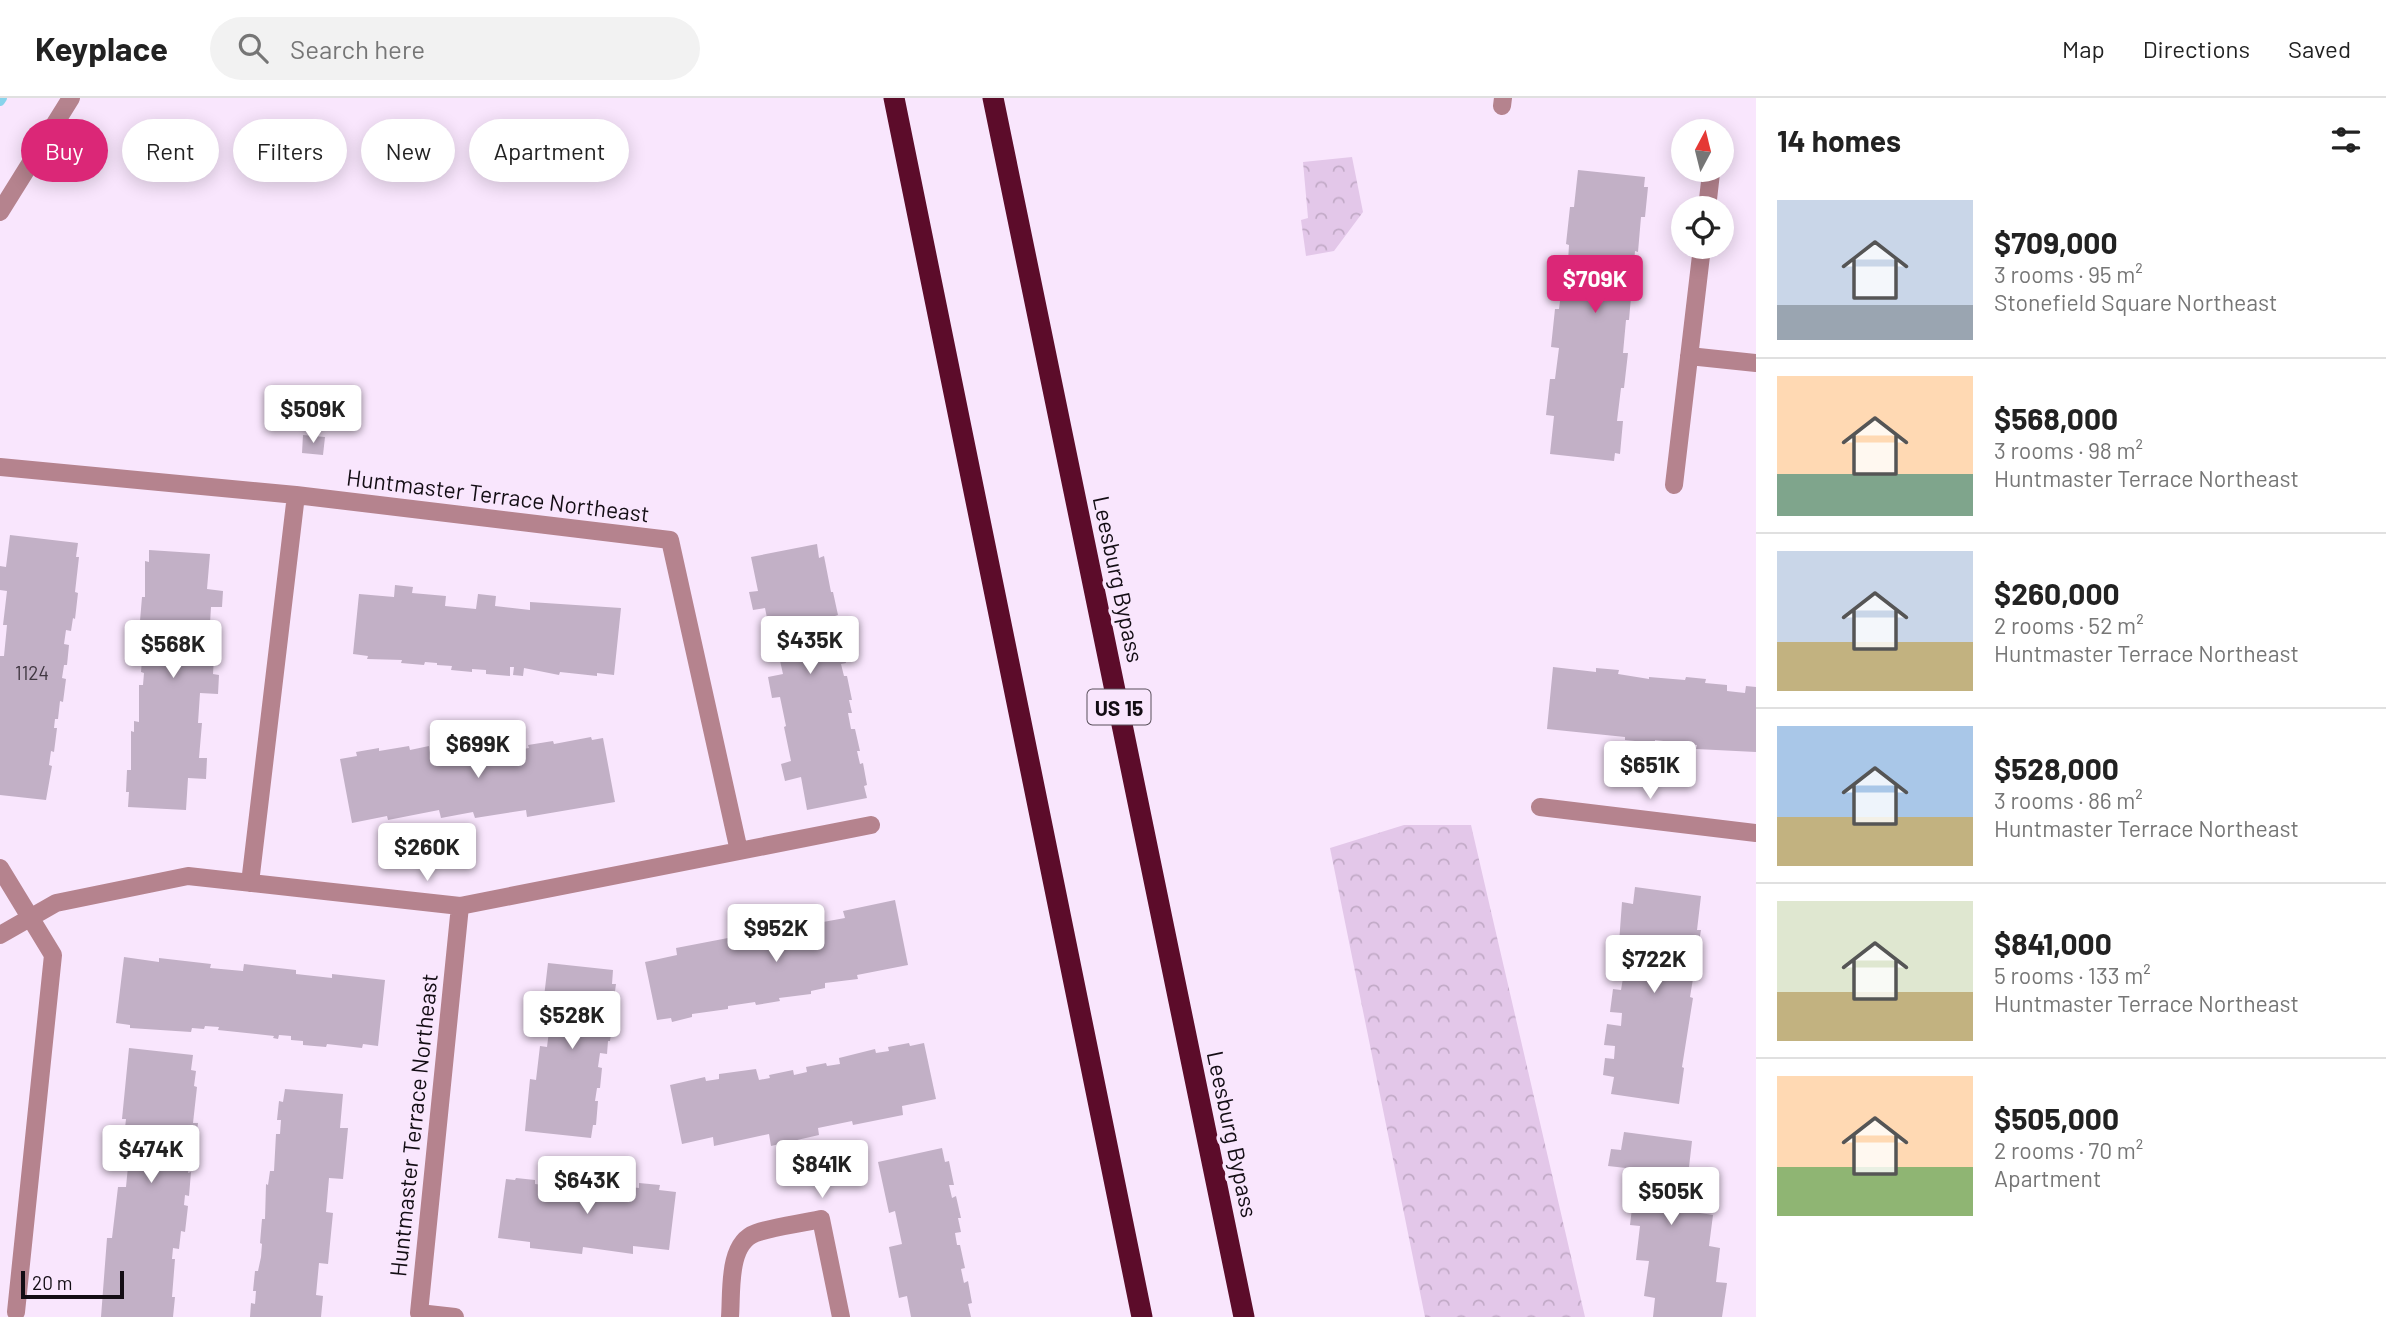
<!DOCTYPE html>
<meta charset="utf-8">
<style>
:root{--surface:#fff;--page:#f2f2f2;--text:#222;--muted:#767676;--line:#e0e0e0;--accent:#db2777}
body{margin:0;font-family:Barlow,sans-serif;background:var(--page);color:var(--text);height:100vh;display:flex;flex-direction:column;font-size:26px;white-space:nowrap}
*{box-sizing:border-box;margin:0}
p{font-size:23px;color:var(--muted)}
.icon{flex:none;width:38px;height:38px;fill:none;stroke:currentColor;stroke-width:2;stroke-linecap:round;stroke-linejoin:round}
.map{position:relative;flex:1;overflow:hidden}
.panel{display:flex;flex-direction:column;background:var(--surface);width:630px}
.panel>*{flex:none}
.top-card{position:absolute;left:21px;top:21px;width:665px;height:63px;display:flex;gap:14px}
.needle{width:46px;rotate:7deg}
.controls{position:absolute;left:1671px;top:21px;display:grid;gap:14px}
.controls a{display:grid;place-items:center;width:63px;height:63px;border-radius:50%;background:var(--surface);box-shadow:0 4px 18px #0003;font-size:35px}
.scale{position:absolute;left:21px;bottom:18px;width:103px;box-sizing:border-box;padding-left:7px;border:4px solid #130d14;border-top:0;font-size:19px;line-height:24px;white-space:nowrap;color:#130d14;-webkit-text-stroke:5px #f9e6fd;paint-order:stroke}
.price{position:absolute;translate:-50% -60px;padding:0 16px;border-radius:7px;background:#fff;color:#222;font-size:23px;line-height:46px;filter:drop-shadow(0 2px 4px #0008)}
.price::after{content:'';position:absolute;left:50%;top:42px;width:21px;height:16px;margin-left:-10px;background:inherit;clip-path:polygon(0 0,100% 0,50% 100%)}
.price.on{background:var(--accent);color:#fff}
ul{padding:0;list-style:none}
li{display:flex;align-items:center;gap:21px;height:175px;padding:0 21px}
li+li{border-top:2px solid var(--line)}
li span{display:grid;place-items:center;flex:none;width:196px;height:140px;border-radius:0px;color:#555}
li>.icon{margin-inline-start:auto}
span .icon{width:84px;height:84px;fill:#fffc;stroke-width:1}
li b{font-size:30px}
h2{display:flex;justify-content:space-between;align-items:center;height:84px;padding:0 21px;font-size:30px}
.pill{padding:0 24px;border-radius:32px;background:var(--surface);box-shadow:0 4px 18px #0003;font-size:24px;line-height:63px}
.pill.on{background:var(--accent);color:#fff}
header{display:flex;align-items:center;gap:42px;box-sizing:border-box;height:98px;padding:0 35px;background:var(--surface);border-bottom:2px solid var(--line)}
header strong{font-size:33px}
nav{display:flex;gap:38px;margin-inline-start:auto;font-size:24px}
.search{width:490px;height:63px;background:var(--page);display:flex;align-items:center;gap:18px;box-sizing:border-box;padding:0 24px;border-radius:38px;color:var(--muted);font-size:26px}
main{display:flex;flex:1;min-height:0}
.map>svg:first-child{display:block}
</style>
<header>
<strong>Keyplace</strong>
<div class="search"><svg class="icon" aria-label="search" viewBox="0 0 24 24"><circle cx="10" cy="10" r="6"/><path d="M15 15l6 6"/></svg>Search here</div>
<nav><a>Map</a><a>Directions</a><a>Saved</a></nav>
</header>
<main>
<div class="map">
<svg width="1756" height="1219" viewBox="0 0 1756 1219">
<defs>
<pattern id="forest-crowns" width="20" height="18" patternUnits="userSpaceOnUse" patternTransform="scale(1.75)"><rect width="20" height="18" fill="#e3c7e9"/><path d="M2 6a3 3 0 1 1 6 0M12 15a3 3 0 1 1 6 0" fill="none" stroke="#c2aac7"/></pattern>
</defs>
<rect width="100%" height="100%" fill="#f9e6fd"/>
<path fill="url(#forest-crowns)" d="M1352,59L1363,114L1334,153L1306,158L1301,122L1308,120L1303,64Z
M1404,727H1471L1585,1219H1425L1330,750Z"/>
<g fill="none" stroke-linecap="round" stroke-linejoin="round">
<path stroke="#88d3eb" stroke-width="10" d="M0,3L2,0"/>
</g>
<path fill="#c2b0c6" d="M1578,72L1645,79L1644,89H1648L1645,119H1641L1638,154L1635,153L1629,222H1626L1623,255H1628L1624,290H1621L1617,323H1623L1620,356L1615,355L1614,363L1550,356L1554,318L1546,317L1550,281H1555L1559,250L1551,249L1555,211H1559L1563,180L1551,178L1553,162L1568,164L1569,147L1566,146L1570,109H1574Z
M303,337L325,339L323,357L302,355Z
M10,437L78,445L76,459H79L75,494L78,495L75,521L73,520L71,533L66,532L64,546L69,547L67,567H64L62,580L66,581L63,604L60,603L58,621H55L54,630H57L54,654L51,653L49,667L52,668L46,702L0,697V558H4L7,527H3L7,493L0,492V468L6,469Z
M817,446L819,460L824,458L831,494H833L838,517L835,518L838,531H835L838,545H841L846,565L841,566L844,578H847L852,602H849L852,615H848L851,631H855L860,653H857L860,666L863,665L867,687L864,688L867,700L807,712L801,679L785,683L781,666L791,663L784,629L786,628L780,599L772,600L768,579L783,576L776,545H772L765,510L753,512L749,494L758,493L751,459Z
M149,452L210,456L207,491L223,493L222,509H211L209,542H215L213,576L219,577L218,596L200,595L198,625H202L199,660H207L206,681L188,680L186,712L128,709L129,694H126L127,672H131V633L134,634V623L139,624V587H143L144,575L141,574L143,549H146L147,537L141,536L143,523H140L142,499H145V463L149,464Z
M395,487L413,489L412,495L446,498L445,508L476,511L478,496L496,498L495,508L530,512V504L621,510L614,577L597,575V578L560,574L559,577L524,570L523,578L513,577L514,569H510V578L486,576V572L472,571V574L451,572L452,568L437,567V565L425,564L424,567L401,565L402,562L367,561L368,558L353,556L359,496L394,499Z
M1553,569L1596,574V570L1619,572L1618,576L1649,581V579L1685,582L1686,579L1706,581L1705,585L1727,587V593L1745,595L1746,588L1756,589V654L1696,651L1697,647L1655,642V645L1625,642V639L1547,631Z
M591,639L592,642L603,640L615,704L527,719L526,712L475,720L473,714L441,720L439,712L388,722L387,718L352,725L340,661L357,658L356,654L379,650V653L409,648L410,652L429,648L431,661L445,659V655L465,651V654L499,646V649L515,646L517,652L529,650L528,647L553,643L554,646Z
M1635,789L1701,798L1697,832H1701L1690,899L1693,900L1682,969L1684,970L1679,1006L1611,996L1614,979L1603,977L1605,960L1614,961L1615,948L1604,947L1607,926L1621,928L1622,915L1610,914L1613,891L1621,892L1623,880L1612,879L1615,857L1629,859L1631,846L1619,845L1622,804L1633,806Z
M895,802L908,867L857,877L858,881L825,885V890L811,893V896L779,900L780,903L756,907L755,904L728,908V911L692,916V919L672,924L671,920L657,922L645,864L677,857L676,850L728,840L729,843L779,832L781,839L813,832L812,826L845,820L843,813Z
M124,859L159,864V860L211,866L210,870L243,873L244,866L296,872V876L332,880V876L385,882L378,948L363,946L362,950L327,946L326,949L303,947V943L291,942V938L279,937L278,941L273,940L274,938L218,932L219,929L205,928L204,931L192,930L191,934L130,930V927L116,925Z
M548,865L613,872L612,886H616L613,908L609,907L608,922H613L610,943H608L607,956L600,955L598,969L602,970L600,990H597L595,1003H598L596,1027H593L591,1040L525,1033L530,981L536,982L540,948L547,949L551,917L542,916Z
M909,945L910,948L924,945L936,1001L902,1008L903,1017L853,1027L852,1023L818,1030L819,1037L771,1048L769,1036L714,1048L713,1039L682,1046L670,987L705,979L706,983L719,981V976L756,971L759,982L770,980L769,977L793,972L794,977L807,974L806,969L826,965L827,968L840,966L839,960L875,951L876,955L889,953L888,949Z
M129,950L193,957L191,972L196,973L194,988L197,989L193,1025H198L195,1049L191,1048L188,1075L191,1074L189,1098L185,1097L184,1107L188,1108L185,1134L181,1133L179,1151L173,1150L172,1161H175L172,1199H175L173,1219H101L107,1140H112L118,1089H126L129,1058L122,1057L126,1021H122Z
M285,991L343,996L340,1030H348L343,1081L329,1080L326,1114L333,1115L328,1166L319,1165L316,1197L323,1198L321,1219H250L251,1205L255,1206L256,1193H253L255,1173H258L261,1159L262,1146L260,1145L262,1121H265L266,1086L268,1087L270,1073H274L276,1036H280L281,1022H277L279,1003L283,1004Z
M1624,1034L1692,1043L1688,1078L1704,1080L1700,1115L1713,1117L1709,1148L1720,1150L1716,1184L1727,1185L1722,1219H1653L1655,1200L1644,1198L1649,1163L1636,1162L1640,1128L1630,1127L1634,1093L1623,1091L1626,1070L1608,1068L1611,1051L1621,1052Z
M942,1050L945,1064L949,1063L954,1087H949L952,1100L956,1098L961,1120H958L961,1134L955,1135L957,1147H960L965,1170L961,1171L964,1185L968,1183L972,1205L968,1206L971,1219H911L907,1198L899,1200L889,1149L902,1146L895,1113L889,1115L878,1064Z
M516,1080L535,1082V1086L551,1088L552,1083L573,1085V1089L587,1090V1085L602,1086L603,1083L624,1085L623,1088L639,1090V1085L660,1087L659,1092L676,1094L669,1152L633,1148V1156L583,1149L582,1156L530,1150V1144L498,1140L506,1081L515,1082Z"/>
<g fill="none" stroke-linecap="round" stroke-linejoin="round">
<path stroke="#b5838e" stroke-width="18" d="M1502,8L1503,0
M1707,110L1711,75
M0,114L71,0
M1689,258L1756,265
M0,369L296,397L670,442L739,753
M1674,387L1702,149
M1540,709L1756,735
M0,770L53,857L16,1214
M250,785L296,397
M0,837L56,805L188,778L460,808L871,727
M455,1219L419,1215L460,808
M730,1219C732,1194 727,1145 756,1135C776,1128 800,1126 821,1121L841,1219"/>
<path stroke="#5c0c2a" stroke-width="21" d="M894,0L1142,1219
M993,0L1244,1219"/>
</g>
<g text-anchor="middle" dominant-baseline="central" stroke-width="7" stroke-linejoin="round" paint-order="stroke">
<g font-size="19" fill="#3f3640">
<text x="32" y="574">1124</text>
</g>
<rect fill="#f9e6fd" stroke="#584e5a" stroke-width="2" x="1087.5" y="591.5" width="63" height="35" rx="5"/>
<g font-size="21" font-weight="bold" fill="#130d14">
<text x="1119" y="609">US 15</text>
</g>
<g font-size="23" fill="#130d14" stroke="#f9e6fd">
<text transform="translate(498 397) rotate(7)">Huntmaster Terrace Northeast</text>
<text transform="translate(1119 481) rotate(78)">Leesburg Bypass</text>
<text transform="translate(413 1027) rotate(-84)">Huntmaster Terrace Northeast</text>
<text transform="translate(1233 1036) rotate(78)">Leesburg Bypass</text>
</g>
</g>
</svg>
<div class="controls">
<a><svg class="needle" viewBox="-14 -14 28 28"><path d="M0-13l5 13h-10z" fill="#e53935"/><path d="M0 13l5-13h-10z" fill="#767676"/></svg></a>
<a><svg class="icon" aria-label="locate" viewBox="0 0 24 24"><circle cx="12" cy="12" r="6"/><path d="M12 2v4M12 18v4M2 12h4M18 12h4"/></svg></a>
</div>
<div class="scale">20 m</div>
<b class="price on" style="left:1595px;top:217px">$709K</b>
<b class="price" style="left:313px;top:347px">$509K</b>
<b class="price" style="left:810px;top:578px">$435K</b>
<b class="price" style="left:173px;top:582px">$568K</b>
<b class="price" style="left:478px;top:682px">$699K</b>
<b class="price" style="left:1650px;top:703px">$651K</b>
<b class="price" style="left:427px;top:785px">$260K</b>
<b class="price" style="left:776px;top:866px">$952K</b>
<b class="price" style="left:1654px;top:897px">$722K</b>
<b class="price" style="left:572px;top:953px">$528K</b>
<b class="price" style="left:151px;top:1087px">$474K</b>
<b class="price" style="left:822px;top:1102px">$841K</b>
<b class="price" style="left:587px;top:1118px">$643K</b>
<b class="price" style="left:1671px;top:1129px">$505K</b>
<div class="top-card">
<a class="pill on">Buy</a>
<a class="pill">Rent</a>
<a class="pill">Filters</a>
<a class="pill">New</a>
<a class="pill">Apartment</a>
</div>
</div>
<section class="panel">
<h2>14 homes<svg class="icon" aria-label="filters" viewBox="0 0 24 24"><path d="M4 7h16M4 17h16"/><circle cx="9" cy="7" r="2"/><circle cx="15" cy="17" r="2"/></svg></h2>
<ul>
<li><span style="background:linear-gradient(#c9d6e8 75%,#9aa5b1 0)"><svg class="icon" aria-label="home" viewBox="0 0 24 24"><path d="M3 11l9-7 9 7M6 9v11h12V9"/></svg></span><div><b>$709,000</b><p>3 rooms · 95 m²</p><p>Stonefield Square Northeast</p></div></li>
<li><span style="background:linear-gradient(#ffd9b3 70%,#7fa58c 0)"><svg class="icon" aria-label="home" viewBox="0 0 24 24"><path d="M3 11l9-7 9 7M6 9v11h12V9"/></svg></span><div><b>$568,000</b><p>3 rooms · 98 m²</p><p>Huntmaster Terrace Northeast</p></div></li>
<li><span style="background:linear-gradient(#c9d6e8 65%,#c2b280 0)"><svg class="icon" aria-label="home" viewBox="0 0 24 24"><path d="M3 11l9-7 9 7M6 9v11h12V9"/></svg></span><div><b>$260,000</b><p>2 rooms · 52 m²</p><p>Huntmaster Terrace Northeast</p></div></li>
<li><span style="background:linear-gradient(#a9c7e8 65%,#c2b280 0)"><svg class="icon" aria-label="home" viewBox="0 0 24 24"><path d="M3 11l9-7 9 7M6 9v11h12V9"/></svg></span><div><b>$528,000</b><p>3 rooms · 86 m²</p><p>Huntmaster Terrace Northeast</p></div></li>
<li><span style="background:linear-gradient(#dfe7d0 65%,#c2b280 0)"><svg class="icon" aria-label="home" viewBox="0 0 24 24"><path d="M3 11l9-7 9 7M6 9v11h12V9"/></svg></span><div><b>$841,000</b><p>5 rooms · 133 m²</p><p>Huntmaster Terrace Northeast</p></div></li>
<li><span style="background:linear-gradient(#ffd9b3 65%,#8fb573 0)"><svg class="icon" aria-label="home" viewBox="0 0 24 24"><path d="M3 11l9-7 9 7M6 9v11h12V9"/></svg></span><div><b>$505,000</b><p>2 rooms · 70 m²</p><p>Apartment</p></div></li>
</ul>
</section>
</main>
